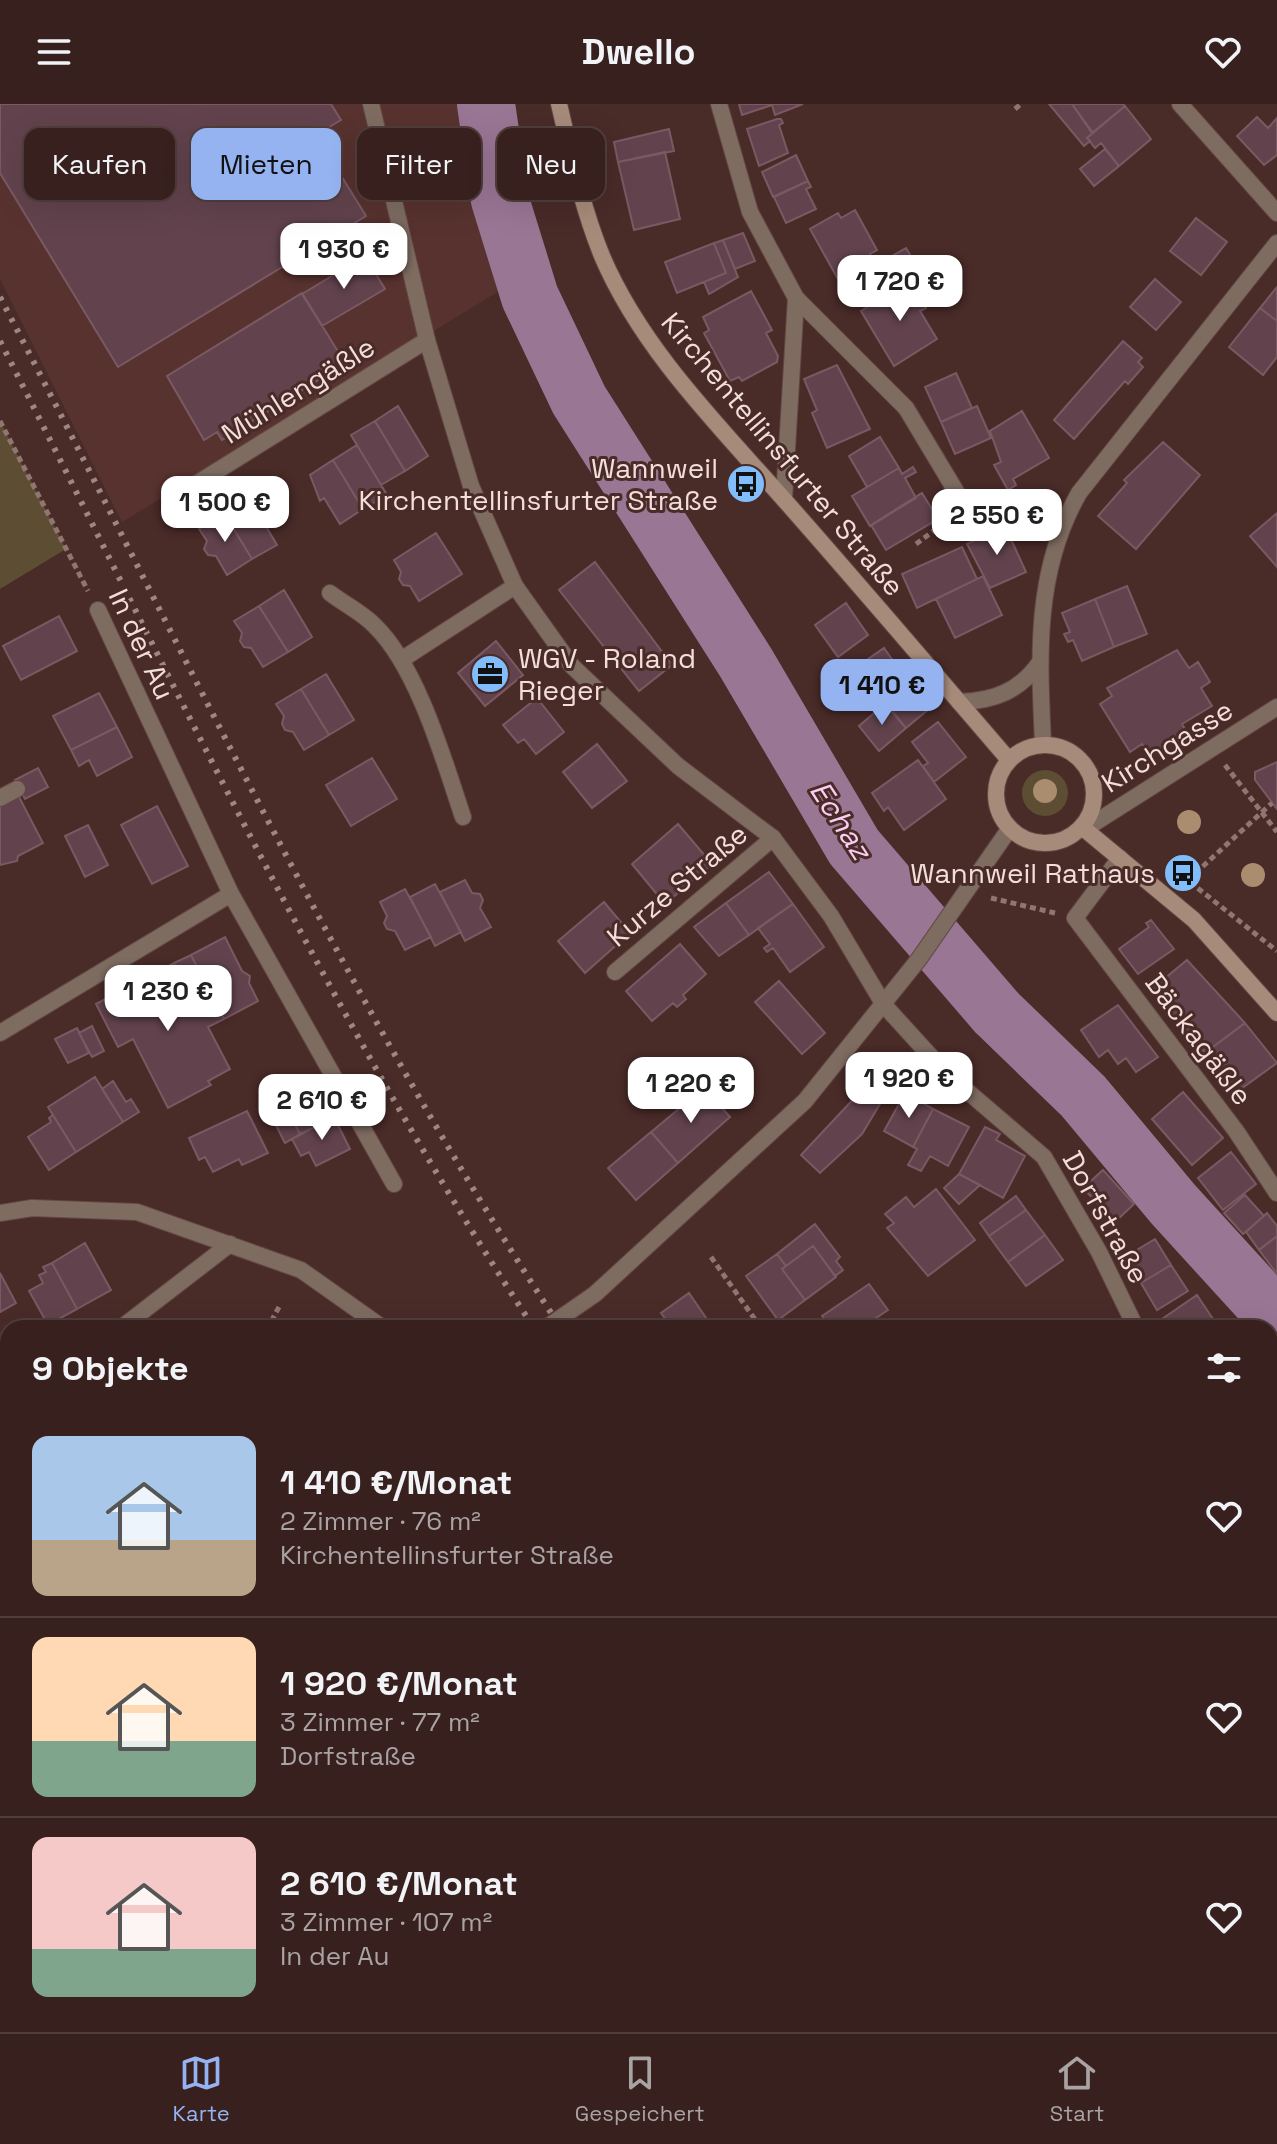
<!DOCTYPE html>
<html lang="de">
<meta charset="utf-8">
<style>
:root{--surface:#37201e;--page:#3e2827;--text:#f1f3f6;--muted:#aaa3a4;--line:#513e3c;--accent:#95b2f1}
body{margin:0;font-family:"Space Grotesk",sans-serif;background:var(--page);color:var(--text);height:100vh;display:flex;flex-direction:column;font-size:30px;white-space:nowrap}
*{box-sizing:border-box;margin:0}
p{font-size:26px;color:var(--muted)}
.icon{flex:none;width:44px;height:44px;fill:none;stroke:currentColor;stroke-width:2;stroke-linecap:round;stroke-linejoin:round}
.map{position:relative;flex:1;overflow:hidden}
.drawer{position:absolute;left:0px;top:1216px;width:1278px;height:712px;display:flex;flex-direction:column;background:var(--surface);border-radius:24px 24px 0 0;box-shadow:0 8px 32px #0002,0 0 0 2px var(--line)}
.drawer>*{flex:none}
.hud{position:absolute;left:24px;top:24px;width:800px;height:72px;display:flex;gap:16px}
.price{position:absolute;translate:-50% -68px;padding:0 18px;border-radius:16px;background:#fff;color:#222;font-size:26px;line-height:52px;filter:drop-shadow(0 2px 4px #0008)}
.price::after{content:'';position:absolute;left:50%;top:48px;width:24px;height:18px;margin-left:-12px;background:inherit;clip-path:polygon(0 0,100% 0,50% 100%)}
.price.active{background:var(--accent);color:#111}
ul{padding:0;list-style:none}
li{display:flex;align-items:center;gap:24px;height:200px;padding:0 32px}
li+li{border-top:2px solid var(--line)}
li span{display:grid;place-items:center;flex:none;width:224px;height:160px;border-radius:16px;color:#555}
li>.icon{margin-inline-start:auto}
span .icon{width:96px;height:96px;fill:#fffc;stroke-width:1}
li b{font-size:34px}
h2{display:flex;justify-content:space-between;align-items:center;height:96px;padding:0 32px;font-size:34px}
.chip{padding:0 28px;border-radius:16px;background:var(--surface);box-shadow:0 8px 32px #0002,0 0 0 2px var(--line);font-size:28px;line-height:72px}
.chip.active{background:var(--accent);color:#111}
header{display:flex;justify-content:space-between;align-items:center;height:104px;padding:0 32px;background:var(--surface);font-size:36px;font-weight:600}
.dock{display:flex;justify-content:space-around;align-items:center;height:112px;border-top:2px solid var(--line);background:var(--surface);font-size:22px;color:var(--muted)}
.dock a{display:grid;justify-items:center;gap:4px}
.dock .active{color:var(--accent)}
.map>svg:first-child{display:block}
</style>
<header><svg class="icon" aria-label="menu" viewBox="0 0 24 24"><path d="M4 6h16M4 12h16M4 18h16"/></svg>Dwello<svg class="icon" aria-label="heart" viewBox="0 0 24 24"><path d="M12 20l-8-8c-3-5 5-10 8-4 3-6 11-1 8 4z"/></svg></header>
<div class="map">
<svg width="1277" height="1928" viewBox="0 0 1277 1928">
<rect width="100%" height="100%" fill="#492b28"/>
<path fill="#58322f" d="M0,0H477L517,176L122,418L0,175Z"/>
<path fill="#5d4d33" d="M0,317L66,445L0,485Z
M1022 689a23 23 0 1 1 46 0a23 23 0 1 1-46 0Z"/>
<g fill="none" stroke-linecap="round" stroke-linejoin="round">
<path stroke="#9a7695" stroke-width="58" d="M486,0L500,96L530,193L579,296L746,559L854,743L997,909L1083,992L1173,1100L1277,1214"/>
</g>
<path fill="#62434d" stroke="#7a5963" stroke-width="2" d="M0,0H331L341,16L316,31L366,112L118,263L0,69Z
M739,0H803L775,11L772,1L742,11Z
M1049,0H1072L1093,29L1087,34L1090,37L1084,42Z
M1072,0H1123L1125,2L1092,29Z
M1125,2L1151,35L1119,62L1101,39L1095,44L1087,34Z
M1257,13L1268,24L1277,14V51L1264,61L1237,32Z
M777,15H781L783,19L779,21L788,49L759,62L747,25Z
M669,25L674,47L618,58L614,38Z
M1105,45L1119,62L1094,82L1080,65Z
M665,48L680,115L634,126L618,58Z
M796,51L808,77L773,93L762,68Z
M808,77L811,83L806,85L816,105L786,119L774,93Z
M855,106L877,146L870,150L873,156L868,158L870,162L839,177L810,125L838,109L841,114Z
M1196,114L1227,138L1201,171L1170,147Z
M743,129L755,157L735,165L723,136Z
M723,136L738,173L709,190L704,178L726,169L714,139Z
M714,139L726,169L677,189L665,158Z
M906,144L918,164L885,190L882,185L853,202L839,177L870,162L871,164Z
M365,152L385,185L322,222L302,190Z
M1155,175L1181,198L1156,226L1130,203Z
M910,177L926,204L920,207L937,235L894,262L861,207Z
M1277,183V217L1260,204Z
M751,187L772,226L766,229L778,252L777,258L742,277L739,273L730,277L704,229L709,226L703,213Z
M302,189L345,259L222,336L217,328L204,336L167,272Z
M1260,204L1277,217V253L1263,271L1229,243Z
M1123,237L1142,254L1138,258L1143,263L1128,280L1125,277L1074,335L1054,316Z
M837,261L870,325L827,344L812,309L817,306L804,275Z
M956,269L972,304L941,318L925,283Z
M398,302L428,352L405,367L375,317Z
M977,302L991,334L955,350L941,318Z
M1022,307L1049,354L1013,375L1016,381L1008,386L994,361L1001,358L990,327Z
M375,317L405,367L381,381L351,331Z
M880,333L899,364L867,383L849,352Z
M1163,338L1200,371L1136,445L1098,412L1127,379L1124,376Z
M357,341L387,391L363,405L333,356Z
M333,356L363,405L340,420L324,394L320,397L310,371Z
M913,363L916,368L905,374L916,394L870,422L852,392L899,364L902,370Z
M922,389L938,415L886,446L871,421Z
M249,394L277,441L252,455L224,409Z
M224,409L252,455L227,471L216,452L208,451L204,445L207,437L199,425Z
M1277,409V463L1250,432Z
M1005,422L1026,468L990,484L967,440Z
M436,429L462,470L419,497L410,482L403,481L399,475L401,468L394,456Z
M962,443L977,475L917,504L902,470Z
M595,458L672,561L639,587L559,486Z
M983,472L1002,511L955,534L936,495Z
M1127,482L1147,530L1114,543L1095,495Z
M284,486L312,533L288,548L259,502Z
M1095,495L1114,543L1082,557L1073,536L1068,538L1064,530L1070,528L1062,509Z
M846,499L868,531L838,553L815,521Z
M259,502L288,548L263,563L251,544L244,543L240,537L242,529L234,517Z
M59,512L77,547L21,576L3,542Z
M496,537L523,571L485,602L458,569Z
M884,544L904,572L877,591L869,578L865,581L860,575L864,571L858,562Z
M1177,546L1189,564L1198,558L1210,578L1201,584L1212,602L1182,620L1186,627L1149,651L1142,640L1130,648L1100,600L1112,592L1107,584Z
M326,570L354,616L329,631L301,585Z
M909,579L930,604L906,624L880,594L892,584L896,589Z
M301,585L329,631L304,646L293,628L285,626L282,620L284,612L276,600Z
M99,589L117,623L71,646L53,612Z
M537,594L564,628L536,650L524,635L518,639L503,621Z
M886,599L906,624L879,647L859,622Z
M938,618L966,653L934,678L923,662L928,659L912,638Z
M117,623L132,653L97,672L89,656L79,662L71,646Z
M597,640L627,677L592,704L563,668Z
M372,654L397,695L351,722L326,681Z
M918,656L946,695L904,726L888,703L884,707L872,689Z
M1277,658V705L1255,676V668Z
M38,664L48,683L25,695L15,676Z
M18,691L43,739L18,752L17,757L0,761V700Z
M157,702L188,762L152,780L121,721Z
M678,720L712,760L665,800L632,760Z
M88,721L108,761L85,773L65,732Z
M769,768L793,800L749,831L726,799Z
M465,776L472,789L480,790L483,796L480,804L491,823L465,837L440,788Z
M435,780L461,828L435,842L410,793Z
M405,785L431,833L405,846L395,827L387,825L384,819L387,812L380,798Z
M604,798L630,829L585,869L558,837Z
M726,799L749,831L719,852L694,823Z
M793,800L824,843L790,868L773,844L767,848L764,844L770,840L758,824Z
M1151,816L1174,845L1138,870L1119,845L1149,823L1146,819Z
M225,833L242,867L250,872L249,879L258,897L224,915L216,900L208,904L202,892L208,885L191,851Z
M680,840L706,870L683,891L686,895L677,903L673,899L652,917L626,887Z
M191,851L208,885L194,896L174,859Z
M1187,856L1245,919L1205,949L1152,885Z
M174,859L194,896L202,892L208,904L216,900L224,915L208,923L230,965L208,977L211,981L168,1004L133,935L118,943L96,900Z
M779,877L825,929L802,950L755,898Z
M1118,901L1158,953L1136,968L1126,954L1118,960L1108,946L1099,953L1081,926Z
M1245,919L1277,959L1234,990L1227,979L1222,982L1201,952Z
M92,922L104,947L92,953L79,929Z
M77,924L89,949L68,959L55,935Z
M312,971L319,985L285,1002L300,1030L285,1039L263,996Z
M95,973L123,1018L76,1048L48,1003Z
M113,977L126,998L131,995L139,1008L123,1018L102,985Z
M704,984L730,1013L678,1059L651,1028Z
M319,985L334,1013L300,1030L285,1002Z
M1183,988L1223,1034L1192,1061L1152,1015Z
M859,989L880,1000L862,1030L820,1069L801,1051Z
M905,989L933,1005L913,1043L884,1027Z
M933,1005L969,1023L948,1062L930,1052L921,1067L908,1061L917,1045L913,1043Z
M247,1007L268,1049L242,1061L239,1055L213,1068L205,1053L199,1056L189,1034Z
M53,1011L76,1048L49,1066L28,1033L51,1018L49,1014Z
M334,1013L350,1045L316,1062L309,1048L301,1052L292,1035Z
M985,1023L1000,1030L996,1036L1025,1052L1003,1094L959,1070Z
M651,1028L678,1059L636,1096L608,1064Z
M1231,1048L1256,1080L1223,1106L1198,1074Z
M1103,1066L1134,1100L1115,1118L1083,1084Z
M959,1070L980,1081L959,1100L944,1084Z
M936,1085L975,1136L928,1172L887,1124L894,1119L885,1110L906,1093L914,1103Z
M1245,1091L1264,1112L1243,1130L1224,1109Z
M1016,1092L1026,1106L989,1132L980,1119Z
M1026,1106L1045,1131L1008,1158L989,1132Z
M1267,1109L1277,1122V1132L1259,1146L1246,1128Z
M815,1120L840,1153L836,1157L843,1166L835,1172L813,1142L786,1162L777,1150Z
M1045,1131L1063,1156L1026,1182L1008,1158Z
M1277,1132V1170L1259,1146Z
M1155,1135L1171,1161L1141,1179L1125,1153Z
M85,1139L111,1186L77,1205L52,1159Z
M813,1142L836,1173L805,1196L782,1165Z
M777,1150L786,1162L782,1165L805,1196L778,1216L746,1172Z
M52,1159L77,1205L48,1221L29,1187L43,1179L39,1171L46,1168L43,1163Z
M1171,1161L1188,1187L1157,1206L1141,1179Z
M0,1169L16,1199L0,1208Z
M869,1180L888,1206L861,1224H831L822,1212Z
M689,1189L713,1224H672L661,1209Z
M1197,1191L1219,1224H1168L1162,1215Z
M1270,1297L1277,1307V1317L1270,1321Z
M1277,1338V1358L1270,1363V1343Z
M1277,1358V1381L1270,1371V1363Z
M0,1498L8,1505V1565L0,1559Z
M1270,1532L1277,1538V1567L1270,1574Z
M1277,1594V1667L1270,1660V1601Z
M1277,1790V1812L1270,1805V1796Z
M1270,1805L1277,1812V1854L1273,1850L1270,1853Z
M18,1920H68L75,1924V1928H25L17,1923Z
M704,1920H749L754,1928H693Z
M817,1920H834L836,1923L822,1928Z
M1174,1920H1201L1207,1928H1164Z
M1201,1920H1218L1207,1928Z"/>
<g fill="none" stroke-linecap="round" stroke-linejoin="round">
<defs>
<path id="service" d="M196,380L427,236
M784,395L796,194
M330,489C344,500 363,509 375,522C418,564 444,657 463,713
M401,556L515,482
M0,694L17,685
M1085,725L1277,603
M1120,754L1075,814L1236,1027L1277,1089
M615,868L773,734"/>
<path id="minor" d="M371,0L427,236L471,382L515,482L572,562L678,662L773,734L831,812L884,901L945,968L1044,1053L1099,1148L1136,1224
M719,0L750,108L796,194L906,304L966,404L1058,428
M1180,0L1277,109
M98,506L231,790L394,1080
M0,929L231,790
M0,1109L32,1104L137,1108L301,1166L383,1224
M121,1224L230,1140
M546,1224L595,1190L805,997L919,855L1010,724
M0,1319L8,1311
M1270,1441L1277,1452
M0,1644L8,1652
M0,1864L8,1852
M236,1920L239,1928
M499,1920L504,1928
M802,1920L808,1928
M1260,1920L1266,1928
M348,1928L359,1920"/>
<path id="tertiary" d="M959,598C994,597 1020,587 1040,558
M1043,640C1039,552 1034,468 1079,389L1277,139"/>
<path id="secondary" d="M559,0C571,51 582,103 602,152C642,246 720,323 787,399C862,484 935,570 1009,656
M996 690a49 49 0 1 1 98 0a49 49 0 1 1-98 0Z
M1082,723L1194,816L1277,909"/>
</defs>
<use href="#service" stroke="#644845" stroke-width="18"/>
<use href="#minor" stroke="#644845" stroke-width="18"/>
<use href="#tertiary" stroke="#644845" stroke-width="18"/>
<use href="#secondary" stroke="#644845" stroke-width="18"/>
<path stroke="#907572" stroke-width="5" stroke-dasharray="6 4" stroke-linecap="butt" d="M1015,5L1021,0
M0,317L88,487
M916,440L947,417
M1225,661L1277,728
M1188,776L1272,699
M1190,778L1277,847
M991,794L1055,809
M711,1153L761,1224
M279,1203L273,1214L285,1224
M1270,1894L1277,1888"/>
<use href="#service" stroke="#7e6c61" stroke-width="16"/>
<use href="#minor" stroke="#7e6c61" stroke-width="16"/>
<use href="#tertiary" stroke="#7e6c61" stroke-width="16"/>
<use href="#secondary" stroke="#a78b7a" stroke-width="16"/>
<path stroke="#9f8683" stroke-width="6" stroke-dasharray="4 8" stroke-linecap="butt" d="M0,193C181,540 345,896 561,1224
M0,237C170,570 328,912 534,1224
M1034,1920L1040,1928
M1061,1920L1067,1928"/>
</g>
<g fill="#aa8c6f">
<circle cx="1045" cy="687" r="12"/>
<circle cx="1189" cy="718" r="12"/>
<circle cx="1253" cy="771" r="12"/>
</g>
<defs>
<symbol id="bus-disc" viewBox="-11 -11 22 22"><circle r="9.5" fill="#80bdfa" stroke="#492b28"/><path d="M-5-6H5V4H4V6H2V4H-2V6H-4V4H-5ZM-3.5-4V0h7V-4ZM-3.5 1.2v1.5H-2V1.2ZM2 1.2v1.5H3.5V1.2Z" fill="#111"/></symbol>
<symbol id="office-disc" viewBox="-11 -11 22 22"><circle r="9.5" fill="#80bdfa" stroke="#492b28"/><path d="M-6-3h4V-5.5h4V-3h4V5H-6ZM-1-4.5V-3h2v-1.5ZM-6 0V1H6V0Z" fill="#111"/></symbol>
</defs>
<g fill-rule="evenodd">
<use href="#bus-disc" x="724" y="358" width="44" height="44"/>
<use href="#office-disc" x="468" y="548" width="44" height="44"/>
<use href="#bus-disc" x="1161" y="747" width="44" height="44"/>
</g>
<g text-anchor="middle" dominant-baseline="central" stroke-width="6" stroke-linejoin="round" paint-order="stroke">
<g font-size="28" fill="#f3dedb" stroke="#492b28">
<text transform="translate(298 286) rotate(-32)">Mühlengäßle</text>
<text transform="translate(783 350) rotate(50)">Kirchentellinsfurter Straße</text>
<text transform="translate(142 540) rotate(65)">In der Au</text>
<text transform="translate(1167 642) rotate(-32)">Kirchgasse</text>
<text transform="translate(677 781) rotate(-40)">Kurze Straße</text>
<text transform="translate(1199 935) rotate(53)">Bäckagäßle</text>
<text transform="translate(1106 1113) rotate(61)">Dorfstraße</text>
</g>
<g font-size="28" fill="#f3dedb" stroke="#492b28" text-anchor="end">
<text x="718" y="364">Wannweil<tspan x="718" dy="32">Kirchentellinsfurter Straße</tspan></text>
<text x="518" y="554" text-anchor="start">WGV - Roland<tspan x="518" dy="32">Rieger</tspan></text>
<text x="1155" y="769">Wannweil Rathaus</text>
</g>
<g font-size="30" font-style="italic" fill="#fccdf5" stroke="#492b28">
<text transform="translate(841 716) rotate(57)">Echaz</text>
</g>
</g>
</svg>
<b class="price" style="left:344px;top:187px">1 930 €</b>
<b class="price" style="left:900px;top:219px">1 720 €</b>
<b class="price" style="left:225px;top:440px">1 500 €</b>
<b class="price" style="left:997px;top:453px">2 550 €</b>
<b class="price active" style="left:882px;top:623px">1 410 €</b>
<b class="price" style="left:168px;top:929px">1 230 €</b>
<b class="price" style="left:909px;top:1016px">1 920 €</b>
<b class="price" style="left:691px;top:1021px">1 220 €</b>
<b class="price" style="left:322px;top:1038px">2 610 €</b>
<div class="hud">
<a class="chip">Kaufen</a>
<a class="chip active">Mieten</a>
<a class="chip">Filter</a>
<a class="chip">Neu</a>
</div>
<section class="drawer">
<h2>9 Objekte<svg class="icon" aria-label="filters" viewBox="0 0 24 24"><path d="M4 7h16M4 17h16"/><circle cx="9" cy="7" r="2"/><circle cx="15" cy="17" r="2"/></svg></h2>
<ul>
<li><span style="background:linear-gradient(#a9c7e8 65%,#b9a48a 0)"><svg class="icon" aria-label="home" viewBox="0 0 24 24"><path d="M3 11l9-7 9 7M6 9v11h12V9"/></svg></span><div><b>1 410 €/Monat</b><p>2 Zimmer · 76 m²</p><p>Kirchentellinsfurter Straße</p></div><svg class="icon" aria-label="heart" viewBox="0 0 24 24"><path d="M12 20l-8-8c-3-5 5-10 8-4 3-6 11-1 8 4z"/></svg></li>
<li><span style="background:linear-gradient(#ffd9b3 65%,#7fa58c 0)"><svg class="icon" aria-label="home" viewBox="0 0 24 24"><path d="M3 11l9-7 9 7M6 9v11h12V9"/></svg></span><div><b>1 920 €/Monat</b><p>3 Zimmer · 77 m²</p><p>Dorfstraße</p></div><svg class="icon" aria-label="heart" viewBox="0 0 24 24"><path d="M12 20l-8-8c-3-5 5-10 8-4 3-6 11-1 8 4z"/></svg></li>
<li><span style="background:linear-gradient(#f6c9c9 70%,#7fa58c 0)"><svg class="icon" aria-label="home" viewBox="0 0 24 24"><path d="M3 11l9-7 9 7M6 9v11h12V9"/></svg></span><div><b>2 610 €/Monat</b><p>3 Zimmer · 107 m²</p><p>In der Au</p></div><svg class="icon" aria-label="heart" viewBox="0 0 24 24"><path d="M12 20l-8-8c-3-5 5-10 8-4 3-6 11-1 8 4z"/></svg></li>
</ul>
</section>
</div>
<nav class="dock">
<a class="active"><svg class="icon" aria-label="map" viewBox="0 0 24 24"><path d="M3 6l6-2 6 2 6-2v14l-6 2-6-2-6 2zM9 4v14M15 6v14"/></svg>Karte</a>
<a><svg class="icon" aria-label="saved" viewBox="0 0 24 24"><path d="M7 4h10v16l-5-4-5 4z"/></svg>Gespeichert</a>
<a><svg class="icon" aria-label="home" viewBox="0 0 24 24"><path d="M3 11l9-7 9 7M6 9v11h12V9"/></svg>Start</a>
</nav>
